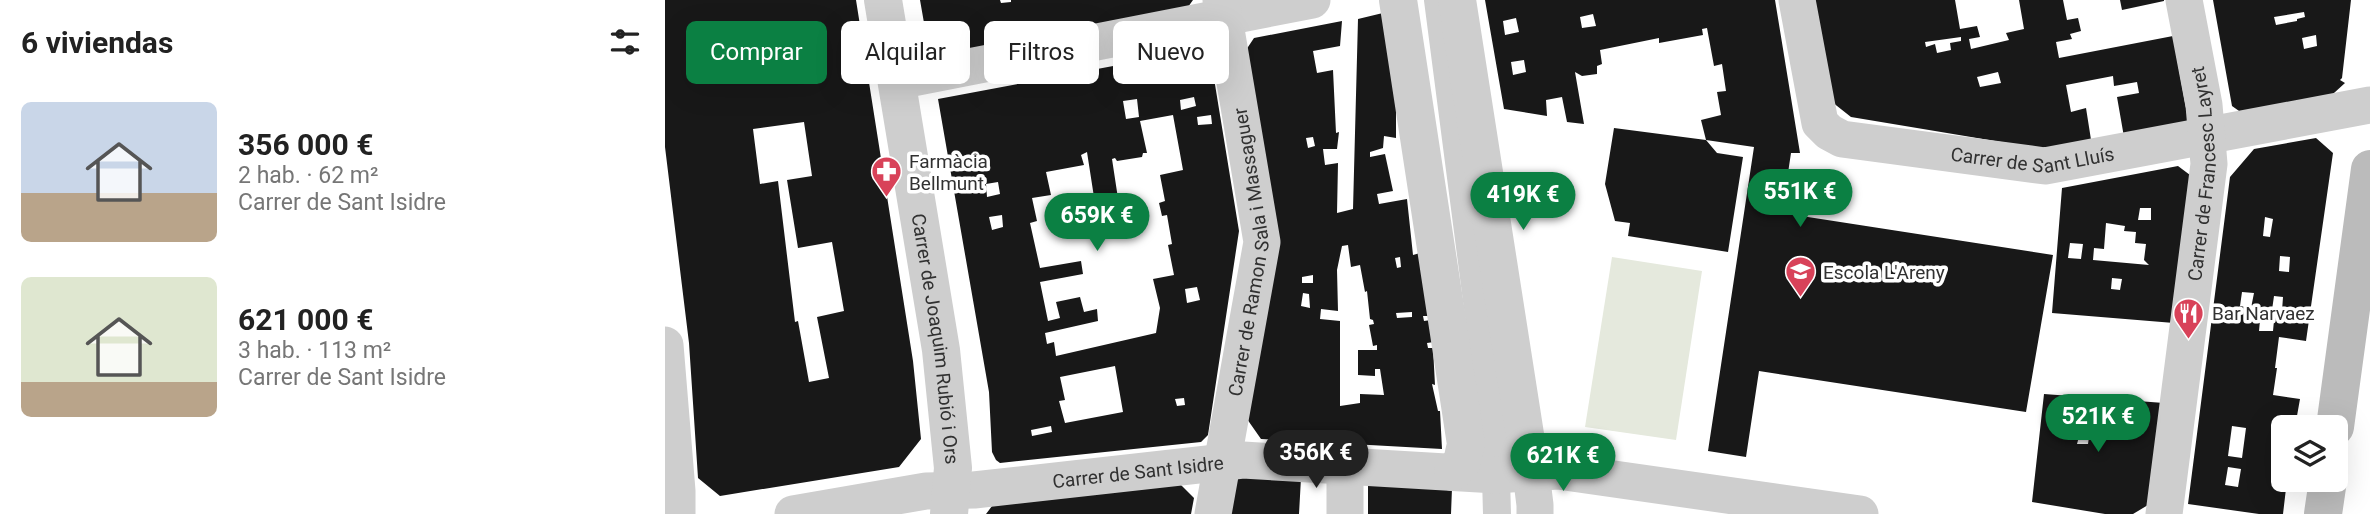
<!DOCTYPE html>
<html lang="es">
<meta charset="utf-8">
<style>
:root{--surface:#fff;--page:#f2f2f2;--text:#222;--muted:#767676;--accent:#0b8043}
body{margin:0;font-family:Roboto,sans-serif;background:var(--page);color:var(--text);height:100vh;display:flex;flex-direction:column;font-size:26px;white-space:nowrap}
*{box-sizing:border-box;margin:0}
p{font-size:23px;color:var(--muted)}
.icon{flex:none;width:38px;height:38px;fill:none;stroke:currentColor;stroke-width:2;stroke-linecap:round;stroke-linejoin:round}
.map{position:relative;flex:1;overflow:hidden}
.details{display:flex;flex-direction:column;background:var(--surface);width:665px}
.details>*{flex:none}
.top-card{position:absolute;left:21px;top:21px;width:665px;height:63px;display:flex;gap:14px}
.buttons{position:absolute;left:1606px;top:415px;display:grid;gap:14px}
.buttons a{display:grid;place-items:center;width:77px;height:77px;border-radius:10px;background:var(--surface);box-shadow:0 7px 28px #0002;font-size:35px}
.price{position:absolute;translate:-50% -60px;padding:0 16px;border-radius:24px;background:var(--accent);color:#fff;font-size:23px;line-height:46px;filter:drop-shadow(0 2px 4px #0008)}
.price::after{content:'';position:absolute;left:50%;top:42px;width:21px;height:16px;margin-left:-10px;background:inherit;clip-path:polygon(0 0,100% 0,50% 100%)}
.price.on{background:#222;color:#fff}
ul{padding:0;list-style:none}
li{display:flex;align-items:center;gap:21px;height:175px;padding:0 21px}
li span{display:grid;place-items:center;flex:none;width:196px;height:140px;border-radius:10px;color:#555}
li>.icon{margin-inline-start:auto}
span .icon{width:84px;height:84px;fill:#fffc;stroke-width:1}
li b{font-size:30px}
h2{display:flex;justify-content:space-between;align-items:center;height:84px;padding:0 21px;font-size:30px}
.pill{padding:0 24px;border-radius:10px;background:var(--surface);box-shadow:0 7px 28px #0002;font-size:24px;line-height:63px}
.pill.on{background:var(--accent);color:#fff}
main{display:flex;flex:1;min-height:0}
.map>svg:first-child{display:block}
</style>
<main>
<section class="details">
<h2>6 viviendas<svg class="icon" aria-label="filters" viewBox="0 0 24 24"><path d="M4 7h16M4 17h16"/><circle cx="9" cy="7" r="2"/><circle cx="15" cy="17" r="2"/></svg></h2>
<ul>
<li><span style="background:linear-gradient(#c9d6e8 65%,#b9a48a 0)"><svg class="icon" aria-label="home" viewBox="0 0 24 24"><path d="M3 11l9-7 9 7M6 9v11h12V9"/></svg></span><div><b>356 000 €</b><p>2 hab. · 62 m²</p><p>Carrer de Sant Isidre</p></div></li>
<li><span style="background:linear-gradient(#dfe7d0 75%,#b9a48a 0)"><svg class="icon" aria-label="home" viewBox="0 0 24 24"><path d="M3 11l9-7 9 7M6 9v11h12V9"/></svg></span><div><b>621 000 €</b><p>3 hab. · 113 m²</p><p>Carrer de Sant Isidre</p></div></li>
</ul>
</section>
<div class="map">
<svg width="1705" height="514" viewBox="0 0 1705 514">
<rect width="100%" height="100%" fill="#fff"/>
<path fill="#e5e9dd" d="M947,257L1037,271L1011,440L920,427Z"/>
<path fill="#181818" fill-rule="evenodd" d="M0,0H191L248,361L256,439L234,467L55,496L33,478L24,343L0,147ZM139,122L147,176L122,180L133,248L167,242L179,311L152,317L164,378L144,382L133,321L130,322L113,181L95,184L88,129Z
M255,0H335L336,3L346,2V0H528L523,7L265,57Z
M820,0H1110L1135,153H1126L1117,213L1388,255L1361,412L1094,371L1081,457L1043,451L1089,147L1041,140L1036,120L1056,115L1052,92L1061,91L1057,64L1049,66L1042,28L1037,29L1038,35L994,43V38L935,50L937,64L932,66V74L917,76L910,72L919,124L902,122L897,97L881,100L882,116L839,109ZM928,14L931,26L917,28L915,17ZM851,18L854,32L840,35L838,21ZM859,60L861,72L848,75L846,62Z
M1148,0H1290L1295,29L1312,26L1315,37L1304,39L1306,49L1344,40L1341,33L1359,29L1354,0H1398L1402,20L1413,18L1416,31L1405,34L1407,39L1391,42L1394,58L1508,36L1524,125L1459,137L1452,97L1474,93L1472,82L1449,86L1448,76L1401,85L1406,112L1421,108L1427,146L1396,152L1186,117L1167,102ZM1296,37V41L1285,43L1286,50L1272,53L1270,44L1261,47L1260,42ZM1333,72L1336,83L1315,87L1312,77Z
M1455,0H1499V1L1457,10Z
M1548,0H1686L1677,78L1675,80L1680,83L1658,103L1584,118L1567,106ZM1639,12L1640,17L1632,19V21L1611,25L1609,17ZM1651,35L1652,46L1639,49L1637,38Z
M722,12L731,98V138L719,136L718,148L705,152V157L720,154L728,191L712,194L714,204L742,199L748,255L755,253L764,316H758L759,321L766,320L769,342L762,343L763,348H768L770,385L767,384L773,411H775L777,449L596,439L582,419L581,50L589,38L677,21L675,46L648,51L652,73L668,70L671,133L674,132L672,149H658L660,165L673,163L672,213L688,209L693,19ZM648,137L650,146L643,148L641,138ZM683,245L686,267L695,265L700,292L702,291L705,319L708,320L709,324L704,325L708,346L712,345V350H693V375L710,376V369H715L719,395L695,394V403L675,406V321L655,319L656,309L673,311L672,270L677,246ZM735,257L736,267L732,268L730,258ZM648,275V283H637V277ZM638,293L644,294L645,308L636,306ZM747,312V317L732,318L731,313Z
M544,48L574,231L543,435L536,442L335,463L331,460L327,452L324,392L273,99ZM529,97L531,106L516,110L515,100ZM472,99L474,117L461,119L458,101ZM508,115L518,170L495,175L500,201L494,203L497,216L502,215L507,244L503,245L509,275L488,279L495,308L491,333L391,356L389,342L382,344L380,333L433,321L432,309L419,312L415,297L391,302L395,318L383,321L375,282L418,274L416,261L375,268L365,223L372,221L367,198L386,195L381,172L419,165L416,155L422,152L431,210L454,205L447,159L450,158L452,161L477,157L478,153H482L475,121ZM546,115L547,124L533,125L532,117ZM333,182L335,194L322,197L321,184ZM337,215L338,227L327,230L324,217ZM532,287L535,300L522,303L520,289ZM450,366L458,412L400,423L394,401L400,400L395,377ZM519,398L520,405L512,406L510,399ZM386,426L387,432L367,436L366,430Z
M949,128L1041,140L1052,153L1078,157L1063,252L963,236L965,223L950,221L940,184Z
M1651,138L1668,153L1641,341L1614,337L1610,368H1612L1608,395L1635,399L1630,427H1619V480H1622L1618,514H1594L1523,504L1565,177L1589,149ZM1600,217L1608,219L1605,237L1598,236ZM1615,256L1625,257L1624,272L1614,271ZM1577,292L1589,293L1586,308L1575,306ZM1609,296L1618,297L1617,311L1610,310L1608,331H1594L1596,309L1607,310ZM1567,426L1581,428L1577,458L1563,456ZM1563,467L1576,469L1573,487L1560,485Z
M1513,166L1529,178L1509,323L1387,313L1397,188ZM1475,208H1486V220H1473ZM1441,223L1460,226L1459,231L1471,232L1470,243L1481,244L1479,260L1484,265L1428,260L1429,248L1439,249ZM1405,243L1418,244L1416,259L1403,258ZM1447,278L1457,279L1455,290L1446,289Z
M1379,394L1499,403L1488,502L1468,514H1440L1367,502ZM1416,429L1425,430L1423,444H1412Z
M579,474L636,478L634,514H562L568,482Z
M513,482L529,498L526,514H321L327,506Z
M703,483L787,488L786,514H703Z"/>
<g fill="none" stroke-linecap="round" stroke-linejoin="round">
<path stroke="#cecece" stroke-width="28" d="M773,0L830,439L832,514"/>
<g stroke="#cecece" stroke-width="37">
<path id="s1" d="M1132,0L1155,123L1164,132L1177,139L1380,166L1705,105"/>
<path d="M232,81L647,0"/>
<path d="M0,345L12,491V514"/>
<path d="M866,473L870,505V514"/>
<path id="s2" d="M128,514L261,491L309,490L578,460L831,475L893,471L1195,514"/>
<path id="s3" d="M548,514L597,242L556,0"/>
<path d="M680,514V466"/>
<path id="s4" d="M1499,514L1544,164L1539,105L1519,0"/>
</g>
<g stroke="#cecece" stroke-width="38">
<path id="s5" d="M218,0L276,350L288,468L284,514"/>
<path d="M733,0L801,444L797,462L788,472"/>
<path d="M792,0L866,473"/>
</g>
<path stroke="#bbb" stroke-width="38" d="M1670,427L1705,169
M1658,514L1663,480"/>
</g>
<defs>
<symbol id="pharmacy-pin" viewBox="-11 -11 22 30"><path d="M0 17L-7.5 6A9.5 9.5 0 1 1 7.5 6Z" fill="#d84259" stroke="#fff"/><path d="M-2-6h4v4h4v4h-4v4h-4v-4h-4v-4h4Z" fill="#fff"/></symbol>
<symbol id="school-pin" viewBox="-11 -11 22 30"><path d="M0 17L-7.5 6A9.5 9.5 0 1 1 7.5 6Z" fill="#d84259" stroke="#fff"/><path d="M0-5L7-2L0 1L-7-2ZM-4 1L0 2.5L4 1V4Q0 6-4 4Z" fill="#fff"/></symbol>
<symbol id="restaurant-pin" viewBox="-11 -11 22 30"><path d="M0 17L-7.5 6A9.5 9.5 0 1 1 7.5 6Z" fill="#d84259" stroke="#fff"/><path d="M-5-6h1v4h1v-4h1v4h1v-4h1v5L-1.5 .5V6h-2V.5L-5-1ZM5-6V6H3V1.5H1.5Q1.5-4 5-6Z" fill="#fff"/></symbol>
</defs>
<g fill-rule="evenodd">
<use href="#pharmacy-pin" x="204" y="154" width="35" height="47"/>
<use href="#school-pin" x="1118" y="254" width="35" height="47"/>
<use href="#restaurant-pin" x="1506" y="296" width="35" height="47"/>
</g>
<g text-anchor="middle" dominant-baseline="central" stroke-width="7" stroke-linejoin="round" paint-order="stroke">
<g font-size="19" fill="#313131" stroke="#fff">
<text stroke="none"><textPath href="#s1" startOffset="345">Carrer de Sant Lluís</textPath></text>
<text stroke="none"><textPath href="#s4" startOffset="343">Carrer de Francesc Layret</textPath></text>
<text stroke="none"><textPath href="#s3" startOffset="266">Carrer de Ramon Sala i Massaguer</textPath></text>
<text stroke="none"><textPath href="#s5" startOffset="343">Carrer de Joaquim Rubió i Ors</textPath></text>
<text stroke="none"><textPath href="#s2" startOffset="348">Carrer de Sant Isidre</textPath></text>
</g>
<g font-size="19" fill="#313131" stroke="#fff" text-anchor="start">
<text x="244" y="161">Farmàcia<tspan x="244" dy="22">Bellmunt</tspan></text>
<text x="1158" y="272">Escola L'Areny</text>
<text x="1547" y="313">Bar Narvaez</text>
</g>
</g>
</svg>
<div class="buttons">
<a><svg class="icon" aria-label="layers" viewBox="0 0 24 24"><path d="M12 4l9 5-9 5-9-5zM3 14l9 5 9-5"/></svg></a>
</div>
<b class="price" style="left:1135px;top:229px">551K €</b>
<b class="price" style="left:858px;top:232px">419K €</b>
<b class="price" style="left:432px;top:253px">659K €</b>
<b class="price" style="left:1433px;top:454px">521K €</b>
<b class="price on" style="left:651px;top:490px">356K €</b>
<b class="price" style="left:898px;top:493px">621K €</b>
<div class="top-card">
<a class="pill on">Comprar</a>
<a class="pill">Alquilar</a>
<a class="pill">Filtros</a>
<a class="pill">Nuevo</a>
</div>
</div>
</main>
